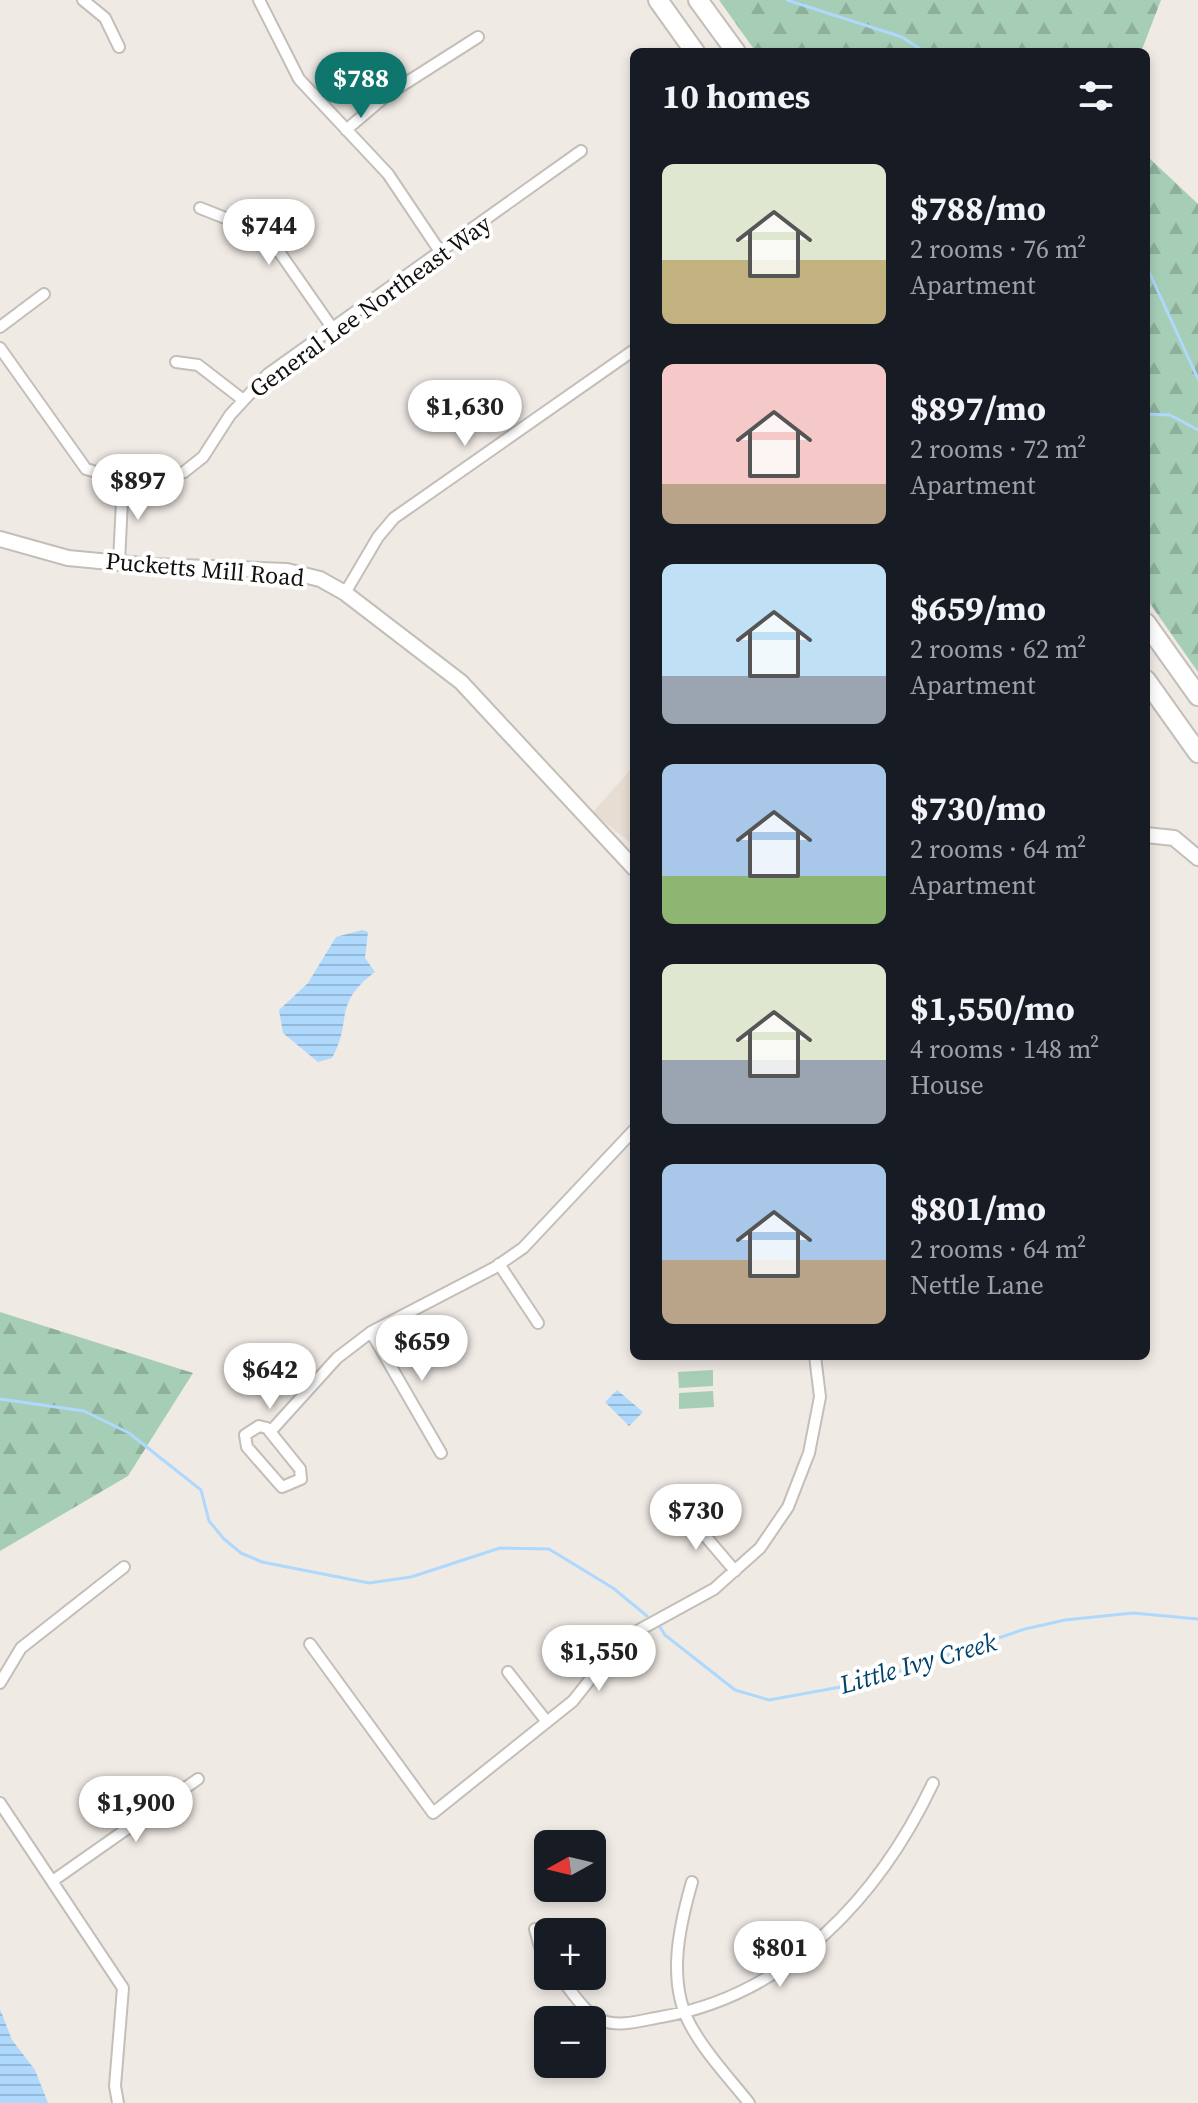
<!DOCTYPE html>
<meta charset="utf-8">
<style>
:root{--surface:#171b24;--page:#20242c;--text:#f1f3f6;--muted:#9ea1a6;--accent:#0f766e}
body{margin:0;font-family:"Source Serif 4",serif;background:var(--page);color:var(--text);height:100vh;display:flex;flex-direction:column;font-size:30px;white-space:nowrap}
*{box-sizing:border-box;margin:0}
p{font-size:26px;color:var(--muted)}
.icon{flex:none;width:44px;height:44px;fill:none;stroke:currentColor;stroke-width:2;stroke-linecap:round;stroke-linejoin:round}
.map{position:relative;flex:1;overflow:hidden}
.side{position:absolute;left:630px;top:48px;width:520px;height:1312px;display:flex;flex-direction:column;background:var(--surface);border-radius:12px;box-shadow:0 4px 12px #0003}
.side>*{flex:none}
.needle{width:52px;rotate:262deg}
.tools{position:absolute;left:534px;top:1830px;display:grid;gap:16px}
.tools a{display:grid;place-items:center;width:72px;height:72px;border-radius:12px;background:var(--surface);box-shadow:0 4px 12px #0003;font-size:40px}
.price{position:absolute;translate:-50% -68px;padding:0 18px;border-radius:28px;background:#fff;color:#222;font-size:26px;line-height:52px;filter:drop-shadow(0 2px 4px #0008)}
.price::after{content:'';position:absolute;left:50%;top:48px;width:24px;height:18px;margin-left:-12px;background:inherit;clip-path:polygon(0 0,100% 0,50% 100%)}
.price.on{background:var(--accent);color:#fff}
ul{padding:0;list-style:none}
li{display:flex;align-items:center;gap:24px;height:200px;padding:0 32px}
li span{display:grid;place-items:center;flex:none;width:224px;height:160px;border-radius:12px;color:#555}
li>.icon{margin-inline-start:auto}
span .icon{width:96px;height:96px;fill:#fffc;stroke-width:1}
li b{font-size:34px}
h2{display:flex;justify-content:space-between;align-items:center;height:96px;padding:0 32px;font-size:34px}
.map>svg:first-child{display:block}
</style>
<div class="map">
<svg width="1198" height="2103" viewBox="0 0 1198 2103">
<defs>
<pattern id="forest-firs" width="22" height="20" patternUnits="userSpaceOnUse" patternTransform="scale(2)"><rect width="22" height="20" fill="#a6ceb6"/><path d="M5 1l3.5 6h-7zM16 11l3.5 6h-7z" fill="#8eb09b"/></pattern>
<pattern id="water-rules" width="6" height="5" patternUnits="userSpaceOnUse" patternTransform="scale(2)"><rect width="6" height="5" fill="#aed8fc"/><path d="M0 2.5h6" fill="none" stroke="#95b8d7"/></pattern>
</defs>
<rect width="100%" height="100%" fill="#f0eae5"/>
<path fill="#e8ddd2" d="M634,766V845L592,813Z"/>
<path fill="url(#forest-firs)" d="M719,0H1161L1141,52H756Z
M1146,155L1198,204V672L1146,598Z
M0,1312L193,1373L128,1476L0,1551Z"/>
<path fill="#a6ceb6" d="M713,1370V1386L679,1388L678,1372Z
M713,1391L714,1407L679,1409V1393Z"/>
<path fill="url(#water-rules)" d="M362,930L368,932L365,958L375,972C332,1004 353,1020 332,1058L318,1062L283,1033L279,1010L308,983L336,937Z
M617,1390L643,1412L629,1426L605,1402Z
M0,2009L12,2040L35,2070L48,2103H0Z"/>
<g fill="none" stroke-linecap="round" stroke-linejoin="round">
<path stroke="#aed8fc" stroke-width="3" d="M787,0L902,37L925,52
M1146,265L1198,379
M1146,414L1170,415L1198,430
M0,1399L84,1411L129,1433L201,1490L209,1521L224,1539L241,1553L262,1562L369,1583L411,1577L500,1548L549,1549L613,1588L647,1616
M660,1627L665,1635L735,1690L769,1700L868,1682L1025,1629L1065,1620L1133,1613L1198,1619"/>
<defs>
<path id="street" d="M83,0L105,18L119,47
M259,0L299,79L388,174L441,253
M346,130L387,95L478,37
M200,208L253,229L280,253L333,329
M0,327L44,294
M0,348L86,469L123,480L162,479L184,472L203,457L230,415L268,374L581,151
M176,362L198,365L242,399
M119,562L123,480
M345,593L378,537L394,518L634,350
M499,1264L538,1323
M371,1332L441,1453
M259,1426L267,1428L300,1469L301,1479L282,1487L247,1447L245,1435Z
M270,1432L337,1358L371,1332L494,1268L523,1248L634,1130
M684,1511L735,1571
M310,1644L433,1813L573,1701L621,1640L714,1589L760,1548L788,1507L809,1453L820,1397L815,1356
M508,1672L547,1722
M0,1683L21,1648L124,1567
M0,1803L123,1988L115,2086L118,2103
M54,1880L198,1779
M692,1882C679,1927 666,1984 692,2028C707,2055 730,2079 749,2103
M535,1929L542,1954L548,1962
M559,1976C570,1989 585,2014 601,2020C619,2028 643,2020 661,2017C789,1995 880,1895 933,1783"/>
<path id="secondary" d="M0,539L68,558L152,566L287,571L320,579L345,593L461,682L634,868
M1146,835L1174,838L1198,858"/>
<path id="highway" d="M658,0L695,52
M698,0L736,52
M1146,623L1198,696
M1146,680L1198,753"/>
</defs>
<use href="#street" stroke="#c3beb8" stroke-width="14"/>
<use href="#secondary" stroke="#c3beb8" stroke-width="18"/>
<use href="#highway" stroke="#c3beb8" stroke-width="22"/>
<use href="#street" stroke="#fff" stroke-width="10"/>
<use href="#secondary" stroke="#fff" stroke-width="14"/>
<use href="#highway" stroke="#fff" stroke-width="18"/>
</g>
<g text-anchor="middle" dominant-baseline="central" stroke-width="8" stroke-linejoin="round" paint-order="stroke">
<g font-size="24" fill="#12100e" stroke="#fff">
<text transform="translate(370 306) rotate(-36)">General Lee Northeast Way</text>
<text transform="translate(205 569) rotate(5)">Pucketts Mill Road</text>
</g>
<g font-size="26" font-style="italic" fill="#01426b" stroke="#fff">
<text transform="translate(918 1663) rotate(-16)">Little Ivy Creek</text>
</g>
</g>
</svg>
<div class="tools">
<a><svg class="needle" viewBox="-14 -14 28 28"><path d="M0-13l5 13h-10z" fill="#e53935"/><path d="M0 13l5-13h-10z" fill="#9ea1a6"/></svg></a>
<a>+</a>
<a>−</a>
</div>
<b class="price on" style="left:361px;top:120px">$788</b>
<b class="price" style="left:269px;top:267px">$744</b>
<b class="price" style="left:465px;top:448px">$1,630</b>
<b class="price" style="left:138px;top:522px">$897</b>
<b class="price" style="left:422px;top:1383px">$659</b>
<b class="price" style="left:270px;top:1411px">$642</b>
<b class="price" style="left:696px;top:1552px">$730</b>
<b class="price" style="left:599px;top:1693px">$1,550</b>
<b class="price" style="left:136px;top:1844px">$1,900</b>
<b class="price" style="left:780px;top:1989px">$801</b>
<section class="side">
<h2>10 homes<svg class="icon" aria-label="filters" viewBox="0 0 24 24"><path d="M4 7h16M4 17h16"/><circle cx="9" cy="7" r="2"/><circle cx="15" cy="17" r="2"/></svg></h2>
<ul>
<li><span style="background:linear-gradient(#dfe7d0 60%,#c2b280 0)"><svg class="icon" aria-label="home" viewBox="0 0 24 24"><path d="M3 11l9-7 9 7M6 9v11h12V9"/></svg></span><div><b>$788/mo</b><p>2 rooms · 76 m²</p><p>Apartment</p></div></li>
<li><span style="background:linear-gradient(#f6c9c9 75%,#b9a48a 0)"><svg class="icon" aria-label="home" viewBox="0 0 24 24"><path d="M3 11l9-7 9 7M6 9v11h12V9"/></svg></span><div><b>$897/mo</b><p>2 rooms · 72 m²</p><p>Apartment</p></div></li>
<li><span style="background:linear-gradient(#bfe0f5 70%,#9aa5b1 0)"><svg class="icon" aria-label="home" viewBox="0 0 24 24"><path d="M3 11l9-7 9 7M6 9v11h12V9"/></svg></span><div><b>$659/mo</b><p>2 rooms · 62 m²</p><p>Apartment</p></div></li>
<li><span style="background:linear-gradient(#a9c7e8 70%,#8fb573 0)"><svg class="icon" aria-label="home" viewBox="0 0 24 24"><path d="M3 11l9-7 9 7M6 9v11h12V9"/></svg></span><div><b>$730/mo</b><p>2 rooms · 64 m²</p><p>Apartment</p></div></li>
<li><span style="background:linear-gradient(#dfe7d0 60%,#9aa5b1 0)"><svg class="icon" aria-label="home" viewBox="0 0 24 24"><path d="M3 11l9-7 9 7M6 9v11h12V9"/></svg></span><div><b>$1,550/mo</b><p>4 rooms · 148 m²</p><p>House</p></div></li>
<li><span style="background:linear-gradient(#a9c7e8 60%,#b9a48a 0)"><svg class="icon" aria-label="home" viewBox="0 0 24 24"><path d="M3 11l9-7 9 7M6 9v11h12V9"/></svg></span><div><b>$801/mo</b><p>2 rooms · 64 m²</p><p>Nettle Lane</p></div></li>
</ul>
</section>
</div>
